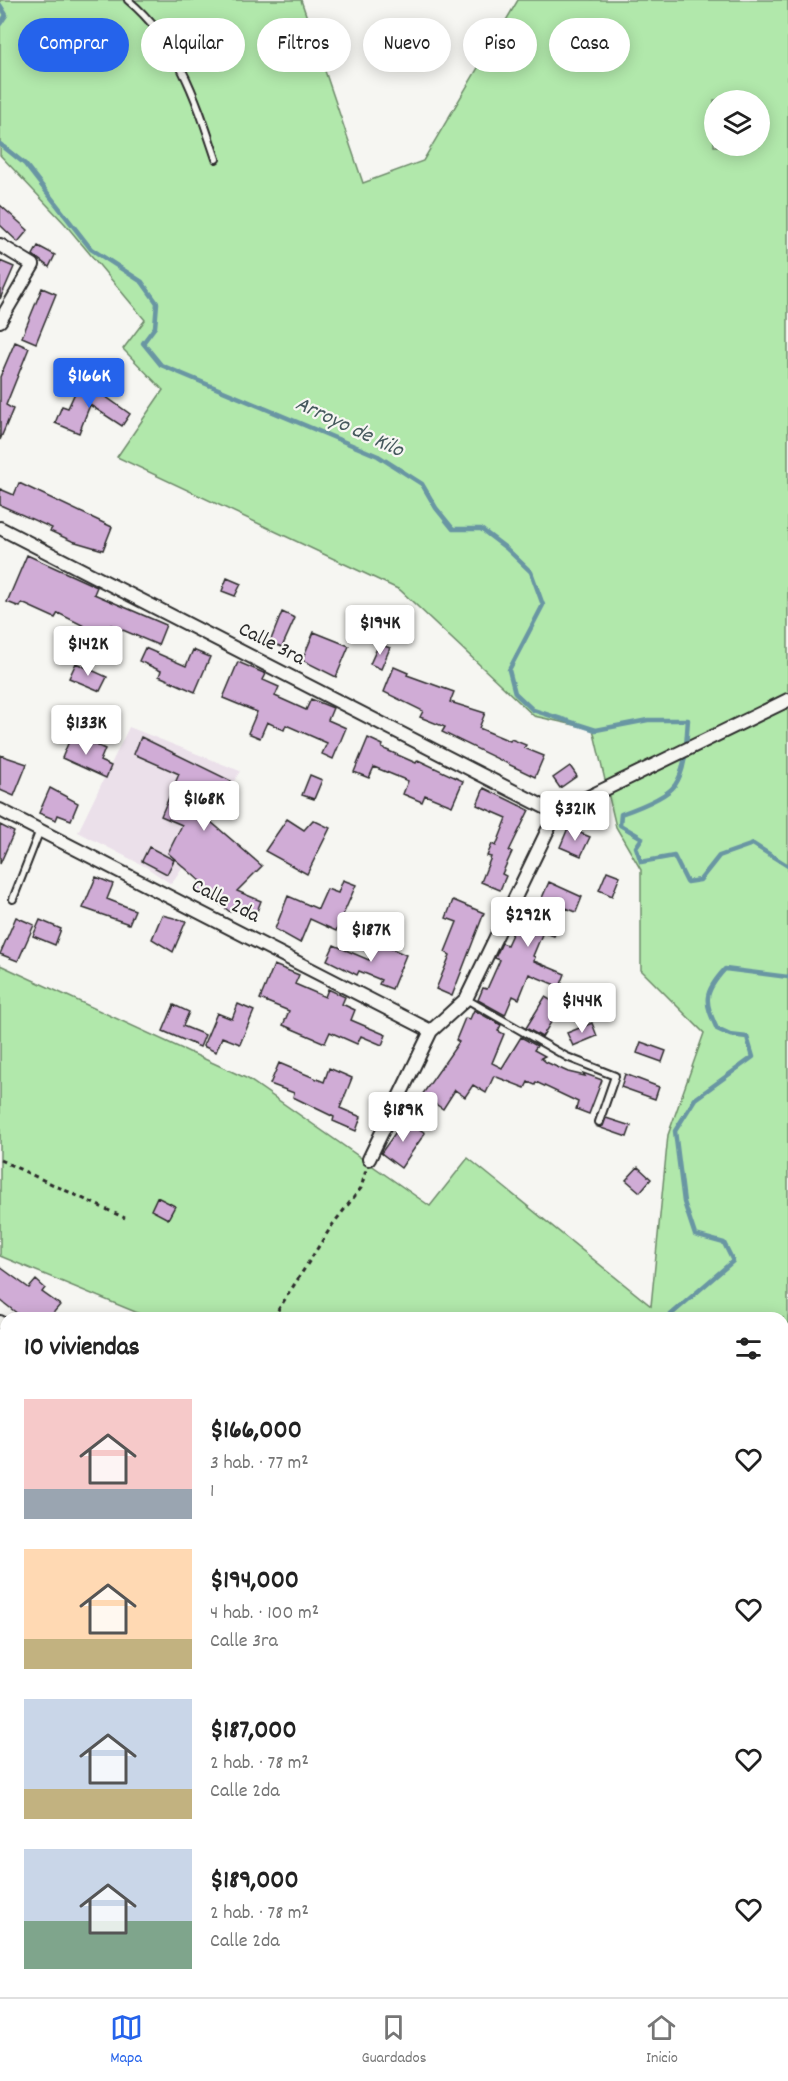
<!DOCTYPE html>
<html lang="es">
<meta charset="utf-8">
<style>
:root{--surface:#fff;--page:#f6f6f6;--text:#222;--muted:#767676;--line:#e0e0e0;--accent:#2563eb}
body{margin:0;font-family:Dekko,sans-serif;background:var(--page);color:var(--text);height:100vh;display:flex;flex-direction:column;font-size:22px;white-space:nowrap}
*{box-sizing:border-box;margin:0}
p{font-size:20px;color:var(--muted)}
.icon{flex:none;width:33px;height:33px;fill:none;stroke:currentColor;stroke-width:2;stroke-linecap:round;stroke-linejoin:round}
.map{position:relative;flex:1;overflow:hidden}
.details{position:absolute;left:0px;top:1312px;width:789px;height:686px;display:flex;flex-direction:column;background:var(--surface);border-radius:18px 18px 0 0;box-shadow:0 3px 15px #0003}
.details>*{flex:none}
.guide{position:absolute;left:18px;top:18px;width:753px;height:54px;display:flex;gap:12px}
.buttons{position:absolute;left:704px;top:90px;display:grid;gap:12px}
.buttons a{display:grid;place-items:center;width:66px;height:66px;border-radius:50%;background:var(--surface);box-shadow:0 3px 15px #0003;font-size:30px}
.price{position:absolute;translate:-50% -51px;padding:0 14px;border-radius:6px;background:#fff;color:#222;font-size:20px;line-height:39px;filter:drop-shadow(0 2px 3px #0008)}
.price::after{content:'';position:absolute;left:50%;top:36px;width:18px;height:14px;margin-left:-9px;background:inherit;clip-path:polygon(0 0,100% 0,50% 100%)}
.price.on{background:var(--accent);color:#fff}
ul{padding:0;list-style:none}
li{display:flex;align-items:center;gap:18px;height:150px;padding:0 24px}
li span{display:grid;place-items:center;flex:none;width:168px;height:120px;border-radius:0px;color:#555}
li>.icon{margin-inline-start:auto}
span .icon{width:72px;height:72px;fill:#fffc;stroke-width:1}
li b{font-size:26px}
h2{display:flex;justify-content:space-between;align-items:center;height:72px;padding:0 24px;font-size:26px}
.tag{padding:0 21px;border-radius:27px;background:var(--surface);box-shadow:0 3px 15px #0003;font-size:21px;line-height:54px}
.tag.on{background:var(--accent);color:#fff}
.tabs{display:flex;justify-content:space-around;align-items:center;height:84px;border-top:2px solid var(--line);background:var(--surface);font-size:16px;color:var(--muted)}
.tabs a{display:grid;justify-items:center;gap:3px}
.tabs .on{color:var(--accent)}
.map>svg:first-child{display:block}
</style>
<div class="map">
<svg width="788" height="1997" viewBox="0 0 788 1997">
<rect width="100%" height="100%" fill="#f6f6f2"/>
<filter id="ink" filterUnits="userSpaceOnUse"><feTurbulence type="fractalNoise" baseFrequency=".0167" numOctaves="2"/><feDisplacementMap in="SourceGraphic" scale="12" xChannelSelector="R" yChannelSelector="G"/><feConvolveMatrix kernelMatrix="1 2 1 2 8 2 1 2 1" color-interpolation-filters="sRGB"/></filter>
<g filter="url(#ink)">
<path fill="#ebe0ea" d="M129,727L240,771L199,843L171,884L146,867L78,832Z"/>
<path fill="#b1e8ab" stroke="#6e8a6b" stroke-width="1.5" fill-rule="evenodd" d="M0,0H301L363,183L423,161L518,0H788V1806L783,1812V1318H150L0,1256V965L248,1079L430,1206L468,1158L651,1306L668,1135L704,1033L641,970V870L616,827L593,729L534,716L400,590L117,457L163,390L123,349L145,320L65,224L0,155ZM714,100H759V146H714Z
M783,1825L788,1832V1997H378L381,1992H783Z"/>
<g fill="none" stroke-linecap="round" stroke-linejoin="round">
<path stroke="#6996a3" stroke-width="4.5" d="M0,5L6,15L0,24
M0,144L25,164L91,249L142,282L157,303L155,327L143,343L161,365L378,456L422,484L436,508L453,529H481L506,548L531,572L543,605L509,670L515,693L533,710L596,730L648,720H688C686,740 687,768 675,785C667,797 635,809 621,814L620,825L642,838L636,847L641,862L674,856L687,882L700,880L719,856L753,844L788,866
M667,1318L733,1261L724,1243L695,1235L684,1202L675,1131L695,1099L753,1057L747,1037L730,1035L717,1029C704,1001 703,993 725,969L788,977
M0,1380L6,1396
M469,1997L473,1992"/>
</g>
<path fill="#d0acd6" stroke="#2b2b2b" stroke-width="1.5" d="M0,205L28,230L18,242L0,225Z
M38,246L55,255L49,267L33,255Z
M0,261L14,267L0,299Z
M42,288L56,294L36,343L22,337Z
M15,342L29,348L6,405L13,409L0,440V377Z
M80,382L92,387L130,414L122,426L90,405L79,433L55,423L62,406L68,408Z
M19,483L112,527L103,550L72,541L50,531L52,528L0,505V489L14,495Z
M27,555L97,587L94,594L166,625L158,645L111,625L106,637L58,613L55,618L22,603L20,607L7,602Z
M227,578L241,584L235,596L222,591Z
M282,612L295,618L282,647L270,642Z
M314,632L349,646L336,677L302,660Z
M379,644L390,648L381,669L370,664Z
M145,648L186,666L193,650L210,657L195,692L159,676L161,671L139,661Z
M238,662L266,674L263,680L279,687L275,696L306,710L311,699L333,708L328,720L346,728L333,759L322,754L327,743L286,725L284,730L267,722L260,738L248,733L257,712L223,698Z
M76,663L107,677L100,691L69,678Z
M394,667L408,673L407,675L454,692L450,702L485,713L479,728L510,741L511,739L526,745L524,748L544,756L535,777L442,732L445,727L420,717L423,711L384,692Z
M72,734L105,749L100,761L111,766L106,778L62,758Z
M141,737L231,781L210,821L262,866L237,891L261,901L254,919L232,909L230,912L206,893L202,896L194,888L200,881L168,853L182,825L161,816L179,774L134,754Z
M368,738L383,745L382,748L416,763L418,760L463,781L452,806L425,795L422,802L403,794L408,781L374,767L369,778L354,772Z
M0,755L27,764L14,796L0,790Z
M570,766L577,776L560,788L553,778Z
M310,775L322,780L314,799L302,795Z
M50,788L78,803L71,820L58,815L56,820L39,813Z
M484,788L529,810L509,851L512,852L502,874L506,876L500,890L481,882L491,857L487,856L492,844L496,846L507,818L477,805Z
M287,819L304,830L313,820L330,828L307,874L265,851Z
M0,825L14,832L0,864Z
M568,828L590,837L581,856L560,847Z
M149,847L174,860L167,874L142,861Z
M607,871L620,876L612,896L599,890Z
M96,877L113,884L107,899L135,910L129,924L83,908Z
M343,880L356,885L336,931L310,919L300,943L275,929L288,896L318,909L327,889L338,893Z
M549,882L582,897L576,912L566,908L554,936L543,932L533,956L535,957L534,961L565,974L560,987L529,974L519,999L513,996L505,1015L478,1000L483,988L487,989L500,960L495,958L502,943L507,945L518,921L514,919L522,902L537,909Z
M453,900L484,913L452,996L436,989L450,955L445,952L457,922L446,918Z
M162,915L186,921L173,952L152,939Z
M16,917L34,925L18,961L0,954Z
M40,920L61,929L55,945L33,936Z
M376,942L406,955L392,989L379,984L381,980L359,971L357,975L327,960L334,945L369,960Z
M274,965L299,975L295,984L325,997L328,989L345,997L342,1004L355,1010L351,1020L386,1035L382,1045L361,1036L357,1044L330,1032L325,1043L283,1025L289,1011L260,999Z
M545,997L561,1006L542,1037L526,1028Z
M238,1004L254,1011L240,1044L222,1037L216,1052L203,1046L217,1013L232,1019Z
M174,1005L189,1012L183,1026L205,1035L200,1047L163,1031Z
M474,1010L501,1025L498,1031L504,1034L492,1063L502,1068L521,1037L537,1046L534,1050L545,1056L541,1058L546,1062L568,1072L585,1076L583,1073L602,1080L589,1114L576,1109L578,1102L536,1082L535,1085L528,1082L525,1088L494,1076L486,1093L473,1085L465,1097L455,1090L443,1109L422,1095L459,1042L456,1040L465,1018L470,1019Z
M592,1023L597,1036L573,1046L567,1033Z
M641,1042L666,1051L662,1062L637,1053Z
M279,1063L324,1082L329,1068L352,1078L340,1108L361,1117L356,1131L333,1121L334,1117L293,1097L294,1093L270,1084Z
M625,1074L659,1087L655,1099L621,1087Z
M606,1118L631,1126L627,1137L598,1127L603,1126Z
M405,1119L425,1133L401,1168L381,1153Z
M638,1167L651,1179L640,1192L626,1180Z
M157,1197L175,1206L168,1219L151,1210Z
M0,1267L29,1288L36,1280L45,1288L42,1292L60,1305L49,1318H23L0,1300Z"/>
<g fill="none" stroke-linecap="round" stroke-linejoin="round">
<defs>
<path id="lane" d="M128,0C178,42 196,99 216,159
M13,899L40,830
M466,999L567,1057L615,1076L599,1122
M783,1708L788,1711"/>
<path id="street" d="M0,245L33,265L0,321
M0,528L556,813
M0,810L431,1031
M369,1159L431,1031L466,999L556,813L788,700
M0,1322L6,1327
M0,1628L6,1631
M0,1811L6,1821
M131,1992L143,1997
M6,1997L8,1992
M290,1997L292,1992"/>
</defs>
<use href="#lane" stroke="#2b2b2b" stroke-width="10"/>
<use href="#street" stroke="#2b2b2b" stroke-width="16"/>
<path stroke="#2b2b2b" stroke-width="3" stroke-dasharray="4.5 4.5" stroke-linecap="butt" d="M0,1160L125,1218
M273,1318L333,1224L361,1188L366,1170"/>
<use href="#lane" stroke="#f6f6f2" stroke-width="6"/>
<use href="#street" stroke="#f6f6f2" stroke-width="12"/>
</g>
</g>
<g text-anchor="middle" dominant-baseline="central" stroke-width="4.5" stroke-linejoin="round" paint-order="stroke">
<g font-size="21" fill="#2b2b2b" stroke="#f6f6f2">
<text transform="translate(271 645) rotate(27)">Calle 3ra</text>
<text transform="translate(225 902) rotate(27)">Calle 2da</text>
</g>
<g font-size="22" font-style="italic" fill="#45585d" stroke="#f6f6f2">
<text transform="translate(349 428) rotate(25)">Arroyo de Kilo</text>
</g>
</g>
</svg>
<div class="buttons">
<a><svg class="icon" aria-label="layers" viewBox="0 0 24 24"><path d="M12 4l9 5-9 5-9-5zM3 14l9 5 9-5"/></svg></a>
</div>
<b class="price on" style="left:89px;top:409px">$166K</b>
<b class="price" style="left:380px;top:656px">$194K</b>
<b class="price" style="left:88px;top:677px">$142K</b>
<b class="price" style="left:86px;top:756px">$133K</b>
<b class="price" style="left:204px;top:832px">$168K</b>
<b class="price" style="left:575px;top:842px">$321K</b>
<b class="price" style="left:528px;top:948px">$292K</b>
<b class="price" style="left:371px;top:963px">$187K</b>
<b class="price" style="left:582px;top:1034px">$144K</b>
<b class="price" style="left:403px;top:1143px">$189K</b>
<div class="guide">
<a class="tag on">Comprar</a>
<a class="tag">Alquilar</a>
<a class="tag">Filtros</a>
<a class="tag">Nuevo</a>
<a class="tag">Piso</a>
<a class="tag">Casa</a>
</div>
<section class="details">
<h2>10 viviendas<svg class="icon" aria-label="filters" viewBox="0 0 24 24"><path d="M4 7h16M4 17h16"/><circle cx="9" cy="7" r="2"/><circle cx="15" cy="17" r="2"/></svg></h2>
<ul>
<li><span style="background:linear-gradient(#f6c9c9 75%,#9aa5b1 0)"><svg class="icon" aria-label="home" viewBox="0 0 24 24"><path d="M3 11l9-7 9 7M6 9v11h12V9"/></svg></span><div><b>$166,000</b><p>3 hab. · 77 m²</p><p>1</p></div><svg class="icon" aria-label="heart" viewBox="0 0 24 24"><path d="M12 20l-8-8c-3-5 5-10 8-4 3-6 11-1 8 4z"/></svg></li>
<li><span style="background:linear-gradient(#ffd9b3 75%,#c2b280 0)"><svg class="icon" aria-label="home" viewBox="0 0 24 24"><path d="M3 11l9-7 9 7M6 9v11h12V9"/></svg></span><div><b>$194,000</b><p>4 hab. · 100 m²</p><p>Calle 3ra</p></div><svg class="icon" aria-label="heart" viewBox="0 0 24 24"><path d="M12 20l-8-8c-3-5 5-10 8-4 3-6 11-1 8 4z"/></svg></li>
<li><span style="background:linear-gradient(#c9d6e8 75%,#c2b280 0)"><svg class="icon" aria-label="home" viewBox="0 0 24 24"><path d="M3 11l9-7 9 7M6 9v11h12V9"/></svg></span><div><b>$187,000</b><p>2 hab. · 78 m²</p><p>Calle 2da</p></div><svg class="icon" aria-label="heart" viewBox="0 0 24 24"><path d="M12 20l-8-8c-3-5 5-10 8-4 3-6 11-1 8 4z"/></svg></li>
<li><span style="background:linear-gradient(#c9d6e8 60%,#7fa58c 0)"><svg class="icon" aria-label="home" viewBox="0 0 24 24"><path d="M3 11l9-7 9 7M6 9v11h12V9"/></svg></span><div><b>$189,000</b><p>2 hab. · 78 m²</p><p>Calle 2da</p></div><svg class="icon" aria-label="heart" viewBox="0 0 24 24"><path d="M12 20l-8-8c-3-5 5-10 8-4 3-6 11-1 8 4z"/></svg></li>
</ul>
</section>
</div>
<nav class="tabs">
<a class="on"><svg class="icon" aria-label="map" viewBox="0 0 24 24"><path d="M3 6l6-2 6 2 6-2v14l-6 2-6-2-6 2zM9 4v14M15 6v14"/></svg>Mapa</a>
<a><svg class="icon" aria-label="saved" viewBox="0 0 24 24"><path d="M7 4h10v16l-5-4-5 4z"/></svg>Guardados</a>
<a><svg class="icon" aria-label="home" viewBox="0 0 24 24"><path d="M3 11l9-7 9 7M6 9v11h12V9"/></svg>Inicio</a>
</nav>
